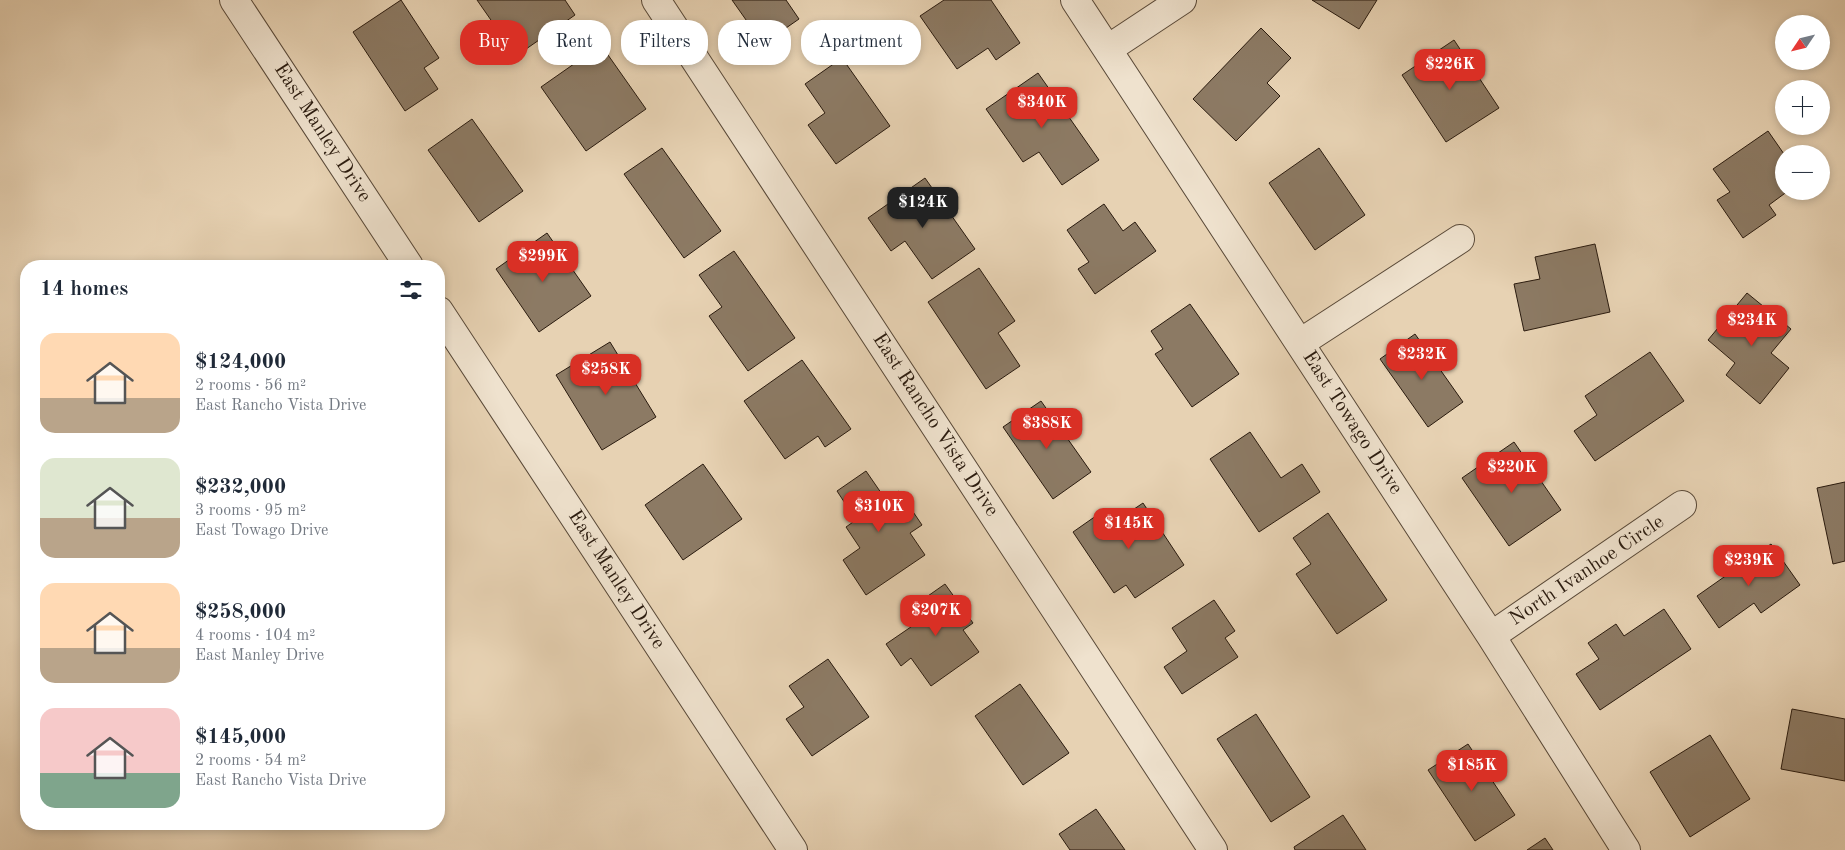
<!DOCTYPE html>
<meta charset="utf-8">
<style>
:root{--surface:#fff;--page:#f6f6f7;--text:#1f2937;--muted:#747a83;--accent:#d93025}
body{margin:0;font-family:"Old Standard TT",serif;background:var(--page);color:var(--text);height:100vh;display:flex;flex-direction:column;font-size:19px;white-space:nowrap}
*{box-sizing:border-box;margin:0}
p{font-size:16px;color:var(--muted)}
.icon{flex:none;width:28px;height:28px;fill:none;stroke:currentColor;stroke-width:2;stroke-linecap:round;stroke-linejoin:round}
.map{position:relative;flex:1;overflow:hidden}
.details{position:absolute;left:20px;top:260px;width:425px;height:570px;display:flex;flex-direction:column;background:var(--surface);border-radius:20px;box-shadow:0 2px 8px #0003}
.details>*{flex:none}
.top-card{position:absolute;left:460px;top:20px;width:475px;height:45px;display:flex;gap:10px}
.needle{width:32px;rotate:235deg}
.controls{position:absolute;left:1775px;top:15px;display:grid;gap:10px}
.controls a{display:grid;place-items:center;width:55px;height:55px;border-radius:50%;background:var(--surface);box-shadow:0 2px 8px #0003;font-size:25px}
.price{position:absolute;translate:-50% -42px;padding:0 11px;border-radius:10px;background:var(--accent);color:#fff;font-size:16px;line-height:32px;filter:drop-shadow(0 1px 2px #0008)}
.price::after{content:'';position:absolute;left:50%;top:30px;width:15px;height:11px;margin-left:-8px;background:inherit;clip-path:polygon(0 0,100% 0,50% 100%)}
.price.on{background:#222;color:#fff}
ul{padding:0;list-style:none}
li{display:flex;align-items:center;gap:15px;height:125px;padding:0 20px}
li span{display:grid;place-items:center;flex:none;width:140px;height:100px;border-radius:15px;color:#555}
li>.icon{margin-inline-start:auto}
span .icon{width:60px;height:60px;fill:#fffc;stroke-width:1}
li b{font-size:21px}
h2{display:flex;justify-content:space-between;align-items:center;height:60px;padding:0 20px;font-size:21px}
.tag{padding:0 18px;border-radius:20px;background:var(--surface);box-shadow:0 2px 8px #0003;font-size:18px;line-height:45px}
.tag.on{background:var(--accent);color:#fff}
.map>svg:first-child{display:block}
</style>
<div class="map">
<svg width="1845" height="850" viewBox="0 0 1845 850">
<rect width="100%" height="100%" fill="#e7d2b3"/>
<filter id="stains"><feTurbulence type="fractalNoise" baseFrequency=".004" numOctaves="4"/><feColorMatrix values="0 0 0 0 .2 0 0 0 0 .09 0 0 0 0 .02 0 0 0 .5 -.17"/></filter>
<radialGradient id="worn" r=".72"><stop offset=".6" stop-color="#630" stop-opacity="0"/><stop offset="1" stop-color="#630" stop-opacity=".3"/></radialGradient>
<path fill="#8c7a64" stroke="#2a1b0f" d="M401,0L439,58L424,68L438,89L405,111L353,32Z
M477,0H565L575,15L516,56Z
M732,0H786L799,19L763,44Z
M944,0H991L1020,43L996,60L988,48L957,69L920,16Z
M1312,0H1377L1359,29Z
M1261,28L1291,58L1267,83L1280,96L1236,141L1193,99Z
M1454,40L1499,108L1446,142L1402,75Z
M601,45L646,109L586,151L541,87Z
M842,58L890,126L836,164L808,125L825,113L805,84Z
M1038,73L1099,160L1062,185L1039,152L1023,162L986,109Z
M472,119L523,191L479,222L428,150Z
M1768,131L1784,154V191H1788L1769,205L1776,215L1743,238L1717,200L1730,192L1713,169Z
M662,148L721,231L684,258L624,174Z
M1319,148L1365,215L1315,250L1269,183Z
M925,178L975,249L932,279L905,241L891,251L868,218Z
M1104,204L1123,231L1135,222L1156,251L1095,294L1078,269L1089,262L1067,230Z
M547,233L591,296L539,332L496,269Z
M1595,244L1610,312L1524,331L1514,284L1540,279L1535,257Z
M734,251L795,338L748,371L709,316L722,307L699,275Z
M979,268L1015,321L998,333L1020,366L986,389L928,302Z
M1747,293L1791,329L1771,353L1789,368L1760,404L1726,375L1735,363L1708,340Z
M1190,304L1239,374L1192,407L1155,354L1163,349L1151,331Z
M1415,334L1463,402L1428,427L1380,359Z
M610,342L656,417L602,450L556,375Z
M1650,352L1684,401L1595,461L1574,431L1597,415L1585,396Z
M802,360L851,429L825,447L818,436L785,459L744,401Z
M1041,401L1091,472L1053,499L1003,427Z
M1250,432L1281,478L1302,464L1320,492L1259,532L1210,459Z
M1514,442L1561,510L1509,546L1462,478Z
M703,464L742,519L683,560L645,505Z
M866,471L886,500L899,491L922,525L910,533L925,555L866,595L843,560L860,548L846,527L856,520L837,491Z
M1845,482V561L1833,564L1817,488Z
M1143,503L1184,565L1135,598L1126,585L1114,593L1073,532L1103,511L1112,524Z
M1328,513L1387,600L1337,634L1296,574L1311,564L1293,538Z
M1771,544L1800,585L1761,613L1754,603L1719,628L1697,596Z
M945,584L973,623L963,630L979,652L931,686L911,658L901,666L886,644L924,618L915,605Z
M1214,600L1235,631L1225,638L1238,657L1182,694L1164,667L1187,651L1172,628Z
M1664,609L1691,649L1600,710L1576,674L1599,659L1588,643L1616,624L1624,636Z
M828,659L869,717L812,756L786,719L804,707L789,686Z
M1020,684L1069,753L1023,785L975,716Z
M1792,709L1845,719V781L1781,769Z
M1256,714L1310,797L1271,822L1217,739Z
M1710,735L1750,799L1690,837L1650,772Z
M1468,744L1515,815L1475,841L1428,770Z
M1096,809L1125,850H1070L1059,834Z
M1343,815L1366,850H1295L1294,847Z
M1545,838L1553,850H1527Z"/>
<g fill="none" stroke-linecap="round" stroke-linejoin="round">
<defs>
<path id="minor" d="M234,0L409,266
M656,0L1213,850
M1075,0L1491,636L1626,850
M1108,49L1182,0
M439,311L793,850
M1300,343L1460,239
M1491,636L1682,505"/>
</defs>
<use href="#minor" stroke="#594938" stroke-width="30"/>
<use href="#minor" stroke="#efe2ce" stroke-width="28"/>
</g>
<g text-anchor="middle" dominant-baseline="central" stroke-width="4" stroke-linejoin="round" paint-order="stroke">
<g font-size="20" fill="#2a1b0f" stroke="#efe2ce">
<text transform="translate(322 133) rotate(57)">East Manley Drive</text>
<text transform="translate(1352 423) rotate(57)">East Towago Drive</text>
<text transform="translate(935 425) rotate(57)">East Rancho Vista Drive</text>
<text transform="translate(1587 571) rotate(-34)">North Ivanhoe Circle</text>
<text transform="translate(616 580) rotate(57)">East Manley Drive</text>
</g>
</g>
<rect width="100%" height="100%" filter="url(#stains)"/>
<rect width="100%" height="100%" fill="url(#worn)"/>
</svg>
<div class="controls">
<a><svg class="needle" viewBox="-14 -14 28 28"><path d="M0-13l5 13h-10z" fill="#e53935"/><path d="M0 13l5-13h-10z" fill="#747a83"/></svg></a>
<a>+</a>
<a>−</a>
</div>
<b class="price" style="left:1450px;top:91px">$226K</b>
<b class="price" style="left:1042px;top:129px">$340K</b>
<b class="price on" style="left:923px;top:229px">$124K</b>
<b class="price" style="left:543px;top:283px">$299K</b>
<b class="price" style="left:1752px;top:347px">$234K</b>
<b class="price" style="left:1422px;top:381px">$232K</b>
<b class="price" style="left:606px;top:396px">$258K</b>
<b class="price" style="left:1047px;top:450px">$388K</b>
<b class="price" style="left:1512px;top:494px">$220K</b>
<b class="price" style="left:879px;top:533px">$310K</b>
<b class="price" style="left:1129px;top:550px">$145K</b>
<b class="price" style="left:1749px;top:587px">$239K</b>
<b class="price" style="left:936px;top:637px">$207K</b>
<b class="price" style="left:1472px;top:792px">$185K</b>
<div class="top-card">
<a class="tag on">Buy</a>
<a class="tag">Rent</a>
<a class="tag">Filters</a>
<a class="tag">New</a>
<a class="tag">Apartment</a>
</div>
<section class="details">
<h2>14 homes<svg class="icon" aria-label="filters" viewBox="0 0 24 24"><path d="M4 7h16M4 17h16"/><circle cx="9" cy="7" r="2"/><circle cx="15" cy="17" r="2"/></svg></h2>
<ul>
<li><span style="background:linear-gradient(#ffd9b3 65%,#b9a48a 0)"><svg class="icon" aria-label="home" viewBox="0 0 24 24"><path d="M3 11l9-7 9 7M6 9v11h12V9"/></svg></span><div><b>$124,000</b><p>2 rooms · 56 m²</p><p>East Rancho Vista Drive</p></div></li>
<li><span style="background:linear-gradient(#dfe7d0 60%,#b9a48a 0)"><svg class="icon" aria-label="home" viewBox="0 0 24 24"><path d="M3 11l9-7 9 7M6 9v11h12V9"/></svg></span><div><b>$232,000</b><p>3 rooms · 95 m²</p><p>East Towago Drive</p></div></li>
<li><span style="background:linear-gradient(#ffd9b3 65%,#b9a48a 0)"><svg class="icon" aria-label="home" viewBox="0 0 24 24"><path d="M3 11l9-7 9 7M6 9v11h12V9"/></svg></span><div><b>$258,000</b><p>4 rooms · 104 m²</p><p>East Manley Drive</p></div></li>
<li><span style="background:linear-gradient(#f6c9c9 65%,#7fa58c 0)"><svg class="icon" aria-label="home" viewBox="0 0 24 24"><path d="M3 11l9-7 9 7M6 9v11h12V9"/></svg></span><div><b>$145,000</b><p>2 rooms · 54 m²</p><p>East Rancho Vista Drive</p></div></li>
</ul>
</section>
</div>
